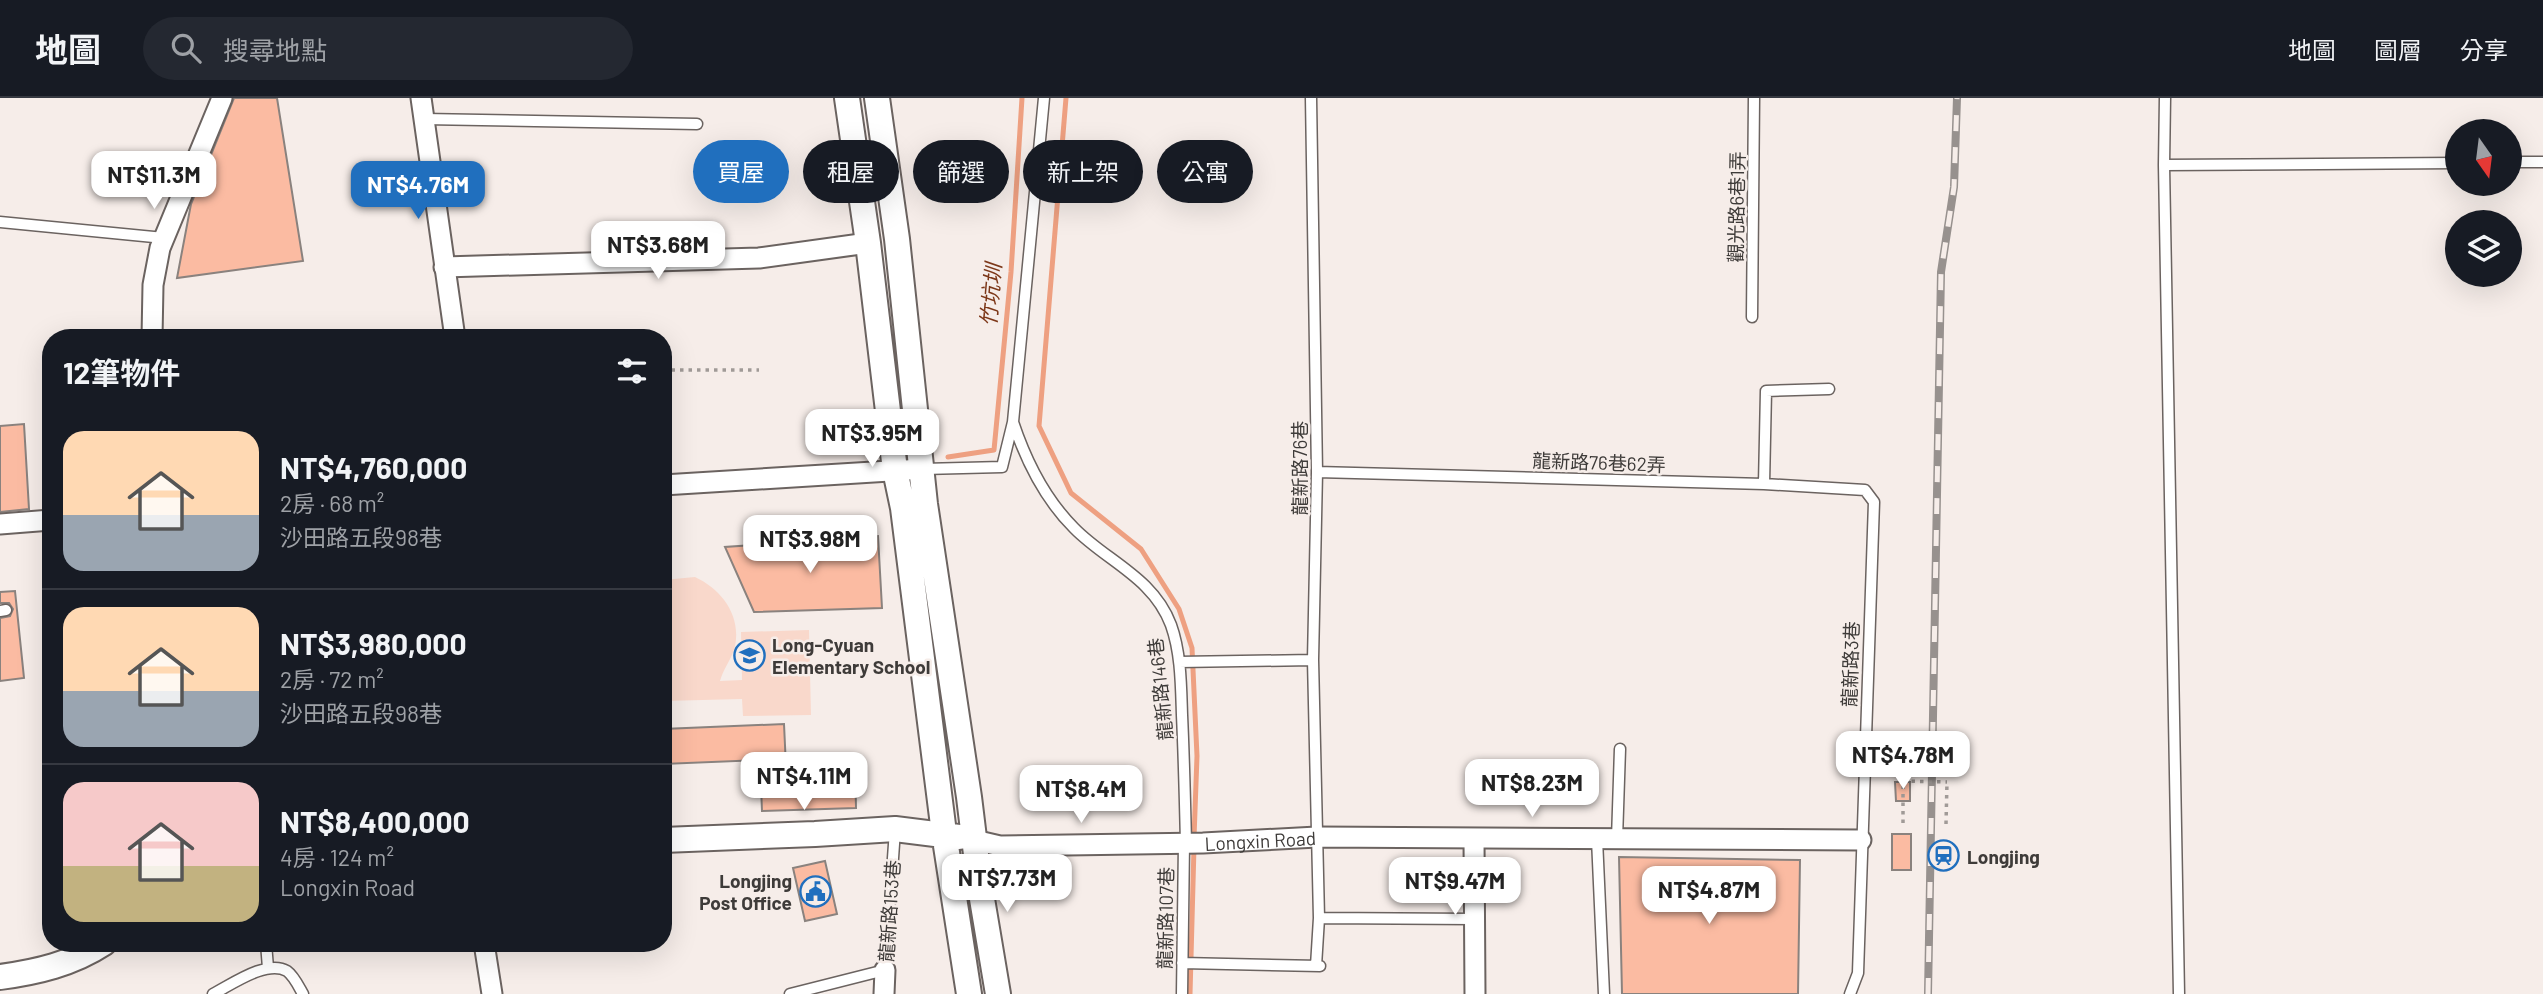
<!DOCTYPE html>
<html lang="zh-TW">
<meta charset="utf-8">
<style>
:root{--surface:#171b24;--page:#242831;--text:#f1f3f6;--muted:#9ea1a6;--line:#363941;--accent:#206fbe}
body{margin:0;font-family:Barlow,"Noto Sans TC",sans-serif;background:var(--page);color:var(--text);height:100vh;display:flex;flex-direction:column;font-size:26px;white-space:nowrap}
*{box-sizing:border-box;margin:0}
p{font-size:23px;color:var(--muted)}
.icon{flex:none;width:38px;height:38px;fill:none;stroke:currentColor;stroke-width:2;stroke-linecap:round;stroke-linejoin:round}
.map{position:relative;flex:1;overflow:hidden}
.drawer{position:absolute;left:42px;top:231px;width:630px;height:623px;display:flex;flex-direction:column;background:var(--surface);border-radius:28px;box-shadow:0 7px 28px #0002}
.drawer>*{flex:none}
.guide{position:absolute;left:693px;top:42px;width:665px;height:63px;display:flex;gap:14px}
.needle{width:46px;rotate:166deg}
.controls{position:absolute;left:2445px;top:21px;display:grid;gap:14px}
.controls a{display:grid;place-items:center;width:77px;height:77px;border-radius:50%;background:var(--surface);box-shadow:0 7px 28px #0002;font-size:35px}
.price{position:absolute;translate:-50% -60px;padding:0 16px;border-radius:14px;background:#fff;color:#222;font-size:23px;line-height:46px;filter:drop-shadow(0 2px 4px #0008)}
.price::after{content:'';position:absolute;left:50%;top:42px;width:21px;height:16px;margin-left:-10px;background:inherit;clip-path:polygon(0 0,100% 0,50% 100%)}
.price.current{background:var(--accent);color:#fff}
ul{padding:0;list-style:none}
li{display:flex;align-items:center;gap:21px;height:175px;padding:0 21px}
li+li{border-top:2px solid var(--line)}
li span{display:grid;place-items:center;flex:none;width:196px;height:140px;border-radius:21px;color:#555}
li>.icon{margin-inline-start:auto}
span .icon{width:84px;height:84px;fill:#fffc;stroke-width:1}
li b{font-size:30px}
h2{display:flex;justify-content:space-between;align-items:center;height:84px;padding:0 21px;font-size:30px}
.tag{padding:0 24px;border-radius:32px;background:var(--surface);box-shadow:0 7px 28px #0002;font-size:24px;line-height:63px}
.tag.current{background:var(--accent);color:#fff}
header{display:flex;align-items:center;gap:42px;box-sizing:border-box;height:98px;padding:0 35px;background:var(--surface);border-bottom:2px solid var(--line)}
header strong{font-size:33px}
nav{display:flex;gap:38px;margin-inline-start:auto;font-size:24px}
.search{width:490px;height:63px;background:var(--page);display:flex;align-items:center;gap:18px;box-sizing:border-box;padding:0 24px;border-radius:38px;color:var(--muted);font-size:26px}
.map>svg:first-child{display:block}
</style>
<header>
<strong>地圖</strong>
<div class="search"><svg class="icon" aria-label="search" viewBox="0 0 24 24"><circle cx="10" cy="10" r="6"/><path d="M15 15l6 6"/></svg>搜尋地點</div>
<nav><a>地圖</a><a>圖層</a><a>分享</a></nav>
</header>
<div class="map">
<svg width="2543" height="896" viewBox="0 0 2543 896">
<rect width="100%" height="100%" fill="#f6ede9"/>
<path fill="#f9d8cb" d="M695,479C723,492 743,520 734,552C730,563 723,572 720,583L742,582L741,534L809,532L811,617L743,618L742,601L663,603V482Z"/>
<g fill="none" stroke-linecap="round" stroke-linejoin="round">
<path stroke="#eea081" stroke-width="5" d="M1066,0L1039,328L1071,395L1141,451L1179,511L1192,550L1197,658L1194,740
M948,359L994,352L1011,174L1022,0
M1190,896L1194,749"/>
</g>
<path fill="#fbbba2" stroke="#8a827e" stroke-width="2" d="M234,0H277L303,163L177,180L191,106Z
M24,326L29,411L0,414V328Z
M878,438L882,510L754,514L725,449Z
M15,493L24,580L0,583V520L10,518L13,511L9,505H0V494Z
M784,626L786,669L855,667L856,710L762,713L760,662L663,666V631Z
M1895,684H1910V703H1896Z
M1892,736H1911V772H1892Z
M1619,759L1800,762L1798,896H1622Z
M825,763L837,816L805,823L793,770Z"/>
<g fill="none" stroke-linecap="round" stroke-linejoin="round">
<defs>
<path id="service" d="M1311,0L1317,374L1313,562L1319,820L1316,868
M2165,0L2164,67L2179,896
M424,21L697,26
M2510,64H2543
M2164,67L2457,65
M0,124L164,140
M1752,219L1754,0
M1013,324C1026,363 1045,401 1074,430C1106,463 1153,479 1171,527C1181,555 1181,587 1182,617C1184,660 1185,703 1186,745
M923,371L1002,369L1013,324L1044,0
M1317,374L1764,386L1865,392L1874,404L1858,875L1850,896
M1764,386L1766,293L1829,291
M0,513L6,512
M1179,564L1313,562
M1597,741L1604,896
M1617,741L1620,651
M1319,820L1475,821
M266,845L268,870
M1182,865L1320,868
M213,896C231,887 267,861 287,873C294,878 299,889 303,896
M790,896L885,872L895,732
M1182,896L1184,745"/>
<g id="minor">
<path d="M421,0L455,240"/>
<path d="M444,169L759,160L868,145"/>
<path d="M152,240L153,187L160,150L222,0"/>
<path d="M663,387L922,371"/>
<path d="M0,426L51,422"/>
<path d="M1474,741L1475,896"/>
<path id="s1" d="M974,742L1000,748L1203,745L1317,739L1861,742"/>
<path d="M484,845L492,896"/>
<path d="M884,896L885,872"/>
</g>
<path id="tertiary" d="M847,0L868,145L895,372L903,410L944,735L969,896
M877,0L897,141L925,406L969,699L980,789L998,896
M663,742L815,736L895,731L959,739
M0,879C37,874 72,866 104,845"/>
</defs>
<use href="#service" stroke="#6b6360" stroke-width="13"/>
<use href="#minor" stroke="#6b6360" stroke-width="23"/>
<use href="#tertiary" stroke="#6b6360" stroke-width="28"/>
<path stroke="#a09a97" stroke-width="3.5" stroke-dasharray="3.5 5" stroke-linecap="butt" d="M663,272H759
M1903,725V683
M1946,726L1947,684"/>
<use href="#service" stroke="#fff" stroke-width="10"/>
<use href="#minor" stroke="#fff" stroke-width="19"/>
<use href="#tertiary" stroke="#fff" stroke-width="24"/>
<defs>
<path id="rail" d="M1928,896L1941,174L1954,89L1957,0"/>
</defs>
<use href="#rail" stroke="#97918e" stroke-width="8"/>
<use href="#rail" stroke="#f6ede9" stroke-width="5" stroke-dasharray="16" stroke-linecap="butt"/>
<path stroke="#a09a97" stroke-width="3.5" stroke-dasharray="3.5 5" stroke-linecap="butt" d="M1903,683L1947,684"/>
</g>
<defs>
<symbol id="school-ring" viewBox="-11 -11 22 22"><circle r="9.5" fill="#f6ede9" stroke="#206fbe" stroke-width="1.5"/><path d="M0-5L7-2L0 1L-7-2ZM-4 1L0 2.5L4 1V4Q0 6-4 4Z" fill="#206fbe"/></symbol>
<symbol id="station-ring" viewBox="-11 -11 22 22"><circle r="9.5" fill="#f6ede9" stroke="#206fbe" stroke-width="1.5"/><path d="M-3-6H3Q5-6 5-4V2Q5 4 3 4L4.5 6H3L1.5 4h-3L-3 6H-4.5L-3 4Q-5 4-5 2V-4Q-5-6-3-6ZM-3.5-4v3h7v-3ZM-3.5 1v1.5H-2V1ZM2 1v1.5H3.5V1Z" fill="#206fbe"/></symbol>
<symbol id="civic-ring" viewBox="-11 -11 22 22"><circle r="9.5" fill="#f6ede9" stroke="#206fbe" stroke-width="1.5"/><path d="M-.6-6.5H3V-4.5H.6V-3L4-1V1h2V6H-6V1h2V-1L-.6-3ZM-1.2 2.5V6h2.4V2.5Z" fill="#206fbe"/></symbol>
</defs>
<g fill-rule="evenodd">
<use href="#school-ring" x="732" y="540" width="35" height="35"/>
<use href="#station-ring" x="1926" y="740" width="35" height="35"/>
<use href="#civic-ring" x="798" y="776" width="35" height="35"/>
</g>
<g text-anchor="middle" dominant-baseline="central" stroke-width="5" stroke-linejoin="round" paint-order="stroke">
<g font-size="19" fill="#3e3b39" stroke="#f6ede9">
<text transform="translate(1736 109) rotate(-89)">觀光路6巷1弄</text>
<text transform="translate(1599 364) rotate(2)">龍新路76巷62弄</text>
<text transform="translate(1299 370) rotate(-90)">龍新路76巷</text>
<text transform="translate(1850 566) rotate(-88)">龍新路3巷</text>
<text transform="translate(1160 591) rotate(-96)">龍新路146巷</text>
<text stroke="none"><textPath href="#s1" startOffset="287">Longxin Road</textPath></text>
<text transform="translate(889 813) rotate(-86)">龍新路153巷</text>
<text transform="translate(1165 820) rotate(-89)">龍新路107巷</text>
</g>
<g font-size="19" font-weight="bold" fill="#3e3b39" stroke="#f6ede9" text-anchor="start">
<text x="772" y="546">Long-Cyuan<tspan x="772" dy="22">Elementary School</tspan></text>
<text x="1967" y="758">Longjing</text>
<text x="792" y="782" text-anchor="end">Longjing<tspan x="792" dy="22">Post Office</tspan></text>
</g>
<g font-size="21" font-style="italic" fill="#7d3819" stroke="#f6ede9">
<text transform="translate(990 197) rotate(-85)">竹坑圳</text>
</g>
</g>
</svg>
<div class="controls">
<a><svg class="needle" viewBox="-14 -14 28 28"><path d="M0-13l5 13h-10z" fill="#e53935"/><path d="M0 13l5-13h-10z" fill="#9ea1a6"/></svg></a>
<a><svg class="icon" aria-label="layers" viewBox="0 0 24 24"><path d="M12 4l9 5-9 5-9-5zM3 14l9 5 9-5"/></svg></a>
</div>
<b class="price" style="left:154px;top:113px">NT$11.3M</b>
<b class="price current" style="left:418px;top:123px">NT$4.76M</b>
<b class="price" style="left:658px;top:183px">NT$3.68M</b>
<b class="price" style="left:872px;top:371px">NT$3.95M</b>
<b class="price" style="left:810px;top:477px">NT$3.98M</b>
<b class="price" style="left:1903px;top:693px">NT$4.78M</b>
<b class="price" style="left:804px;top:714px">NT$4.11M</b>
<b class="price" style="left:1532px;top:721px">NT$8.23M</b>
<b class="price" style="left:1081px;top:727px">NT$8.4M</b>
<b class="price" style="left:1007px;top:816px">NT$7.73M</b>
<b class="price" style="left:1455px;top:819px">NT$9.47M</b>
<b class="price" style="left:1709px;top:828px">NT$4.87M</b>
<div class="guide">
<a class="tag current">買屋</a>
<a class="tag">租屋</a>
<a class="tag">篩選</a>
<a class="tag">新上架</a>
<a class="tag">公寓</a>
</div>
<section class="drawer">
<h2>12筆物件<svg class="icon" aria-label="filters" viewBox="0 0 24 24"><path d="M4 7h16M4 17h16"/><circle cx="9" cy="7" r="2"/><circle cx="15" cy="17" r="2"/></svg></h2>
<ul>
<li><span style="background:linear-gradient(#ffd9b3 60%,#9aa5b1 0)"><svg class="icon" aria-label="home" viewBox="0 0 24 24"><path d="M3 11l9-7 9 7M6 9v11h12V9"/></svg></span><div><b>NT$4,760,000</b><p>2房 · 68 m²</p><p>沙田路五段98巷</p></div></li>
<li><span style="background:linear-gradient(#ffd9b3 60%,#9aa5b1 0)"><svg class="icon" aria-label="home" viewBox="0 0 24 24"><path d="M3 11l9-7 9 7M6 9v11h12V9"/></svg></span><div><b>NT$3,980,000</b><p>2房 · 72 m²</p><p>沙田路五段98巷</p></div></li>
<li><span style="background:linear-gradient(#f6c9c9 60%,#c2b280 0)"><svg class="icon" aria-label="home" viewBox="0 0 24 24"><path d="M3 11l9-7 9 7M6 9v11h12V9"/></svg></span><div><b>NT$8,400,000</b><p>4房 · 124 m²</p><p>Longxin Road</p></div></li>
</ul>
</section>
</div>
